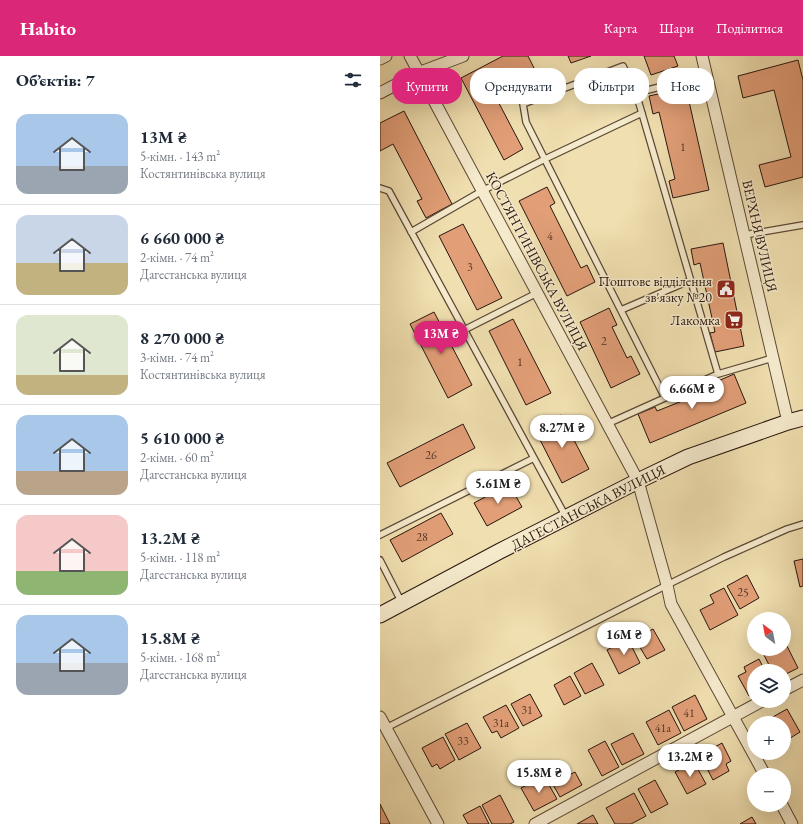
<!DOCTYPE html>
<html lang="uk">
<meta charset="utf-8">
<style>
:root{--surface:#fff;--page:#f6f6f7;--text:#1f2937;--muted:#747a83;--line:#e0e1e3;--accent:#db2777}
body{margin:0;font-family:"EB Garamond",serif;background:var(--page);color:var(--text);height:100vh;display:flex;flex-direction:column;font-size:15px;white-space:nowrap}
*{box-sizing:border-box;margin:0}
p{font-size:13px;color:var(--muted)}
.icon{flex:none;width:22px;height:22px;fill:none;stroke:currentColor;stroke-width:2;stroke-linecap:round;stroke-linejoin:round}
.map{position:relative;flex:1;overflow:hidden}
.sheet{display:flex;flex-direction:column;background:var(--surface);width:380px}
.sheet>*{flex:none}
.guide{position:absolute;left:12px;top:12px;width:351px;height:36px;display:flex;gap:8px}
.needle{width:26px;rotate:328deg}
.controls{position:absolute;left:367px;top:556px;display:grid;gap:8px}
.controls a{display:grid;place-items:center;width:44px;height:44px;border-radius:50%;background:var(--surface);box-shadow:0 4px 16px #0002;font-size:20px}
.price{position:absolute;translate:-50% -34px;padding:0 9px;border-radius:14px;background:#fff;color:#222;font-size:13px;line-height:26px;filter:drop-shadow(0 1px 2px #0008)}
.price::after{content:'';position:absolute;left:50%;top:24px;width:12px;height:9px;margin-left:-6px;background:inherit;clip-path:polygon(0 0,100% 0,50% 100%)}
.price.on{background:var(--accent);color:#fff}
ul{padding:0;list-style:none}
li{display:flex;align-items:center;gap:12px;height:100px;padding:0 16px}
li+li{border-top:1px solid var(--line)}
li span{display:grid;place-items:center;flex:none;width:112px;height:80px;border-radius:12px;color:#555}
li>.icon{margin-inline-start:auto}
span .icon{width:48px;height:48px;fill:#fffc;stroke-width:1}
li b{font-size:17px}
h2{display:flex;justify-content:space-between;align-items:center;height:48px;padding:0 16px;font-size:17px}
.pill{padding:0 14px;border-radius:16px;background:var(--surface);box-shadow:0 4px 16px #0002;font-size:14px;line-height:36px}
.pill.on{background:var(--accent);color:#fff}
header{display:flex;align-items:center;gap:24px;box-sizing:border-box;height:56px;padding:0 20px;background:var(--accent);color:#fff}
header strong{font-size:19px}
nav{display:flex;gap:22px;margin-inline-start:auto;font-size:14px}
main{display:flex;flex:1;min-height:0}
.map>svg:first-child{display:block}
</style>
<header>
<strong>Habito</strong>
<nav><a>Карта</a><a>Шари</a><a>Поділитися</a></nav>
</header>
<main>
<section class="sheet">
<h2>Об’єктів: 7<svg class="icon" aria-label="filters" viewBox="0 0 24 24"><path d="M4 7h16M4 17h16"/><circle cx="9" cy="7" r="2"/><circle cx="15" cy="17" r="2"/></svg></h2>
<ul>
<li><span style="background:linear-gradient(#a9c7e8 65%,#9aa5b1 0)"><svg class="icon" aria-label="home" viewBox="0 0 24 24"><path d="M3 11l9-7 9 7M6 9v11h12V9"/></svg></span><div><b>13M ₴</b><p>5-кімн. · 143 m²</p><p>Костянтинівська вулиця</p></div></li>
<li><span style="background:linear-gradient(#c9d6e8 60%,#c2b280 0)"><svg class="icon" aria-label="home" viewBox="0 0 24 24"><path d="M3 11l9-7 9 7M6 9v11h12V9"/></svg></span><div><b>6 660 000 ₴</b><p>2-кімн. · 74 m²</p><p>Дагестанська вулиця</p></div></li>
<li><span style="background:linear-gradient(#dfe7d0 75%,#c2b280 0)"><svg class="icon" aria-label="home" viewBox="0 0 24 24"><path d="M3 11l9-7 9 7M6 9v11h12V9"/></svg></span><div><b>8 270 000 ₴</b><p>3-кімн. · 74 m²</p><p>Костянтинівська вулиця</p></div></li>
<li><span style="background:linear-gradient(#a9c7e8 70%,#b9a48a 0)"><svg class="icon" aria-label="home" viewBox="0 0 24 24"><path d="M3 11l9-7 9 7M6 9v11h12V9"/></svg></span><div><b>5 610 000 ₴</b><p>2-кімн. · 60 m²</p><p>Дагестанська вулиця</p></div></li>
<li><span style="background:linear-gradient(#f6c9c9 70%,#8fb573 0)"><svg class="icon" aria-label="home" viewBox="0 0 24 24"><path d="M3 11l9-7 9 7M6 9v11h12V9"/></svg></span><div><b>13.2M ₴</b><p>5-кімн. · 118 m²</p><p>Дагестанська вулиця</p></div></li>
<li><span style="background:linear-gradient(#a9c7e8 60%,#9aa5b1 0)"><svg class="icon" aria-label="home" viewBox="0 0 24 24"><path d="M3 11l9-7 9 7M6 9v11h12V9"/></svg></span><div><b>15.8M ₴</b><p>5-кімн. · 168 m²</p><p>Дагестанська вулиця</p></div></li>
</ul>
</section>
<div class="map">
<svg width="423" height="768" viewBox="0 0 423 768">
<rect width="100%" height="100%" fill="#f0dfb0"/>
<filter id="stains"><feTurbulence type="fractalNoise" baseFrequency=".005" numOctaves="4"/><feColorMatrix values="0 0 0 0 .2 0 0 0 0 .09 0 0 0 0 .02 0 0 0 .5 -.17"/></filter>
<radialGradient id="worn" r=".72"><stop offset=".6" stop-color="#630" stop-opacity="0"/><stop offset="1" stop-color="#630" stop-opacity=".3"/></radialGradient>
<path fill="#e19e77" stroke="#28150e" d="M123,0H148L154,12L112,34L143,93L124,104L81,22Z
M188,0H211L191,7Z
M264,0H294L298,10L271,19Z
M418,4L423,24V121L385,131L379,109L411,101L394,34L363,42L358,20Z
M306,32L329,134L293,142L289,125L295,123L279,56L273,58L269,40Z
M24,55L72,148L46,162L37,145L42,143L13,88L0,95V67Z
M167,131L175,147L170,150L201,212L207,209L215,226L187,240L139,145Z
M83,168L122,242L97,254L59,180Z
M343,187L364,290L335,296L330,277L335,276L320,207L314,209L311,193Z
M229,252L237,269L232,271L247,302L251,300L260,318L231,332L200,266Z
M54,256L92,329L68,342L30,268Z
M133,263L171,337L146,349L109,275Z
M354,318L366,347L270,387L258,358L275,351L277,355L340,330L338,325Z
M181,359L209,413L182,427L154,372Z
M83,368L95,392L20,431L7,407Z
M129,428L142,451L107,470L94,447Z
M61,457L73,478L22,506L10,484Z
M423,503V530L420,531L414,505Z
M367,519L379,542L360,553L347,530Z
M344,532L358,559L330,574L320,554L334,547L330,539Z
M273,573L285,594L267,603L255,583Z
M248,583L260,607L239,618L227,594Z
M406,588L418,612L404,619V615H392L384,599L396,593H404V589Z
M379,603L385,615H374V637L369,640L358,620L366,616L364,611Z
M212,607L224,629L205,638L194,617Z
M190,620L201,640L184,649L174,629Z
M150,638L162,660L143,670L131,648Z
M315,639L327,663L304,675L292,651Z
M126,649L139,672L121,682L117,675L112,677L103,661Z
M407,653L420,676L404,686V667H382Z
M289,654L301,677L278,689L266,666Z
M87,667L101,692L79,704L65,678Z
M253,677L264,698L242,709L231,688Z
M63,681L75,704L60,713L57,708L52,711L42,692Z
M225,685L239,711L222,720L208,694Z
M342,687L351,705L346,708L349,715L333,724L320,699Z
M314,706L326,728L307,738L295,716Z
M183,709L189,719L195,716L202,729L180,741L167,718Z
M164,720L177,743L154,755L141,732Z
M275,724L288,748L271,757L258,733Z
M254,737L266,760L251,768H235L226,752Z
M120,739L134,766L130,768H112L102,749Z
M0,748L10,768H0Z
M100,750L109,768H88L83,759Z
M213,759L218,768H197Z
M372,761L376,768H360Z"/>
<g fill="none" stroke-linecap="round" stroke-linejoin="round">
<defs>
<path id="lane" d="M256,37L327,19
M0,132L9,135L186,461
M31,176L102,135L165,103L262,57
M364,179L423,169
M241,254L311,224
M84,274L157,237
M285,342L146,66L143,48L243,10L256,37L338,318
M227,368L338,318L393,302
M0,479L154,402
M0,504L22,547
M6,672L287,529L344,501L407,473L423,468"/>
<path id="street" d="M30,0L258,425L287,529L291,548L385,719
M322,0L408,366
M0,3L6,0
M0,37L38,17L83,0
M404,634L423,624
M0,661L58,768
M402,749L412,768
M155,768L382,645"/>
<path id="secondary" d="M0,559L120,495L258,425L308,401L408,366L423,362"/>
</defs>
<use href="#lane" stroke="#5a4836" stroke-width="8"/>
<use href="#street" stroke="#5a4836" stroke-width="13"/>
<use href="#secondary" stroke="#28150e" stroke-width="17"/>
<use href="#lane" stroke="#f5eacc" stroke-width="5.5"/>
<use href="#street" stroke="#f5eacc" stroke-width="11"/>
<use href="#secondary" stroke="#f5eacc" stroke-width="15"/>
</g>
<defs>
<symbol id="civic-square" viewBox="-11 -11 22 22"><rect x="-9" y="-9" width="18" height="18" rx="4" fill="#8f2418" stroke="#f5eacc"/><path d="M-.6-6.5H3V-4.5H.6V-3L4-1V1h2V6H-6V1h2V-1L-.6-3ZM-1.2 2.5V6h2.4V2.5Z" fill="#fff"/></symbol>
<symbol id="supermarket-square" viewBox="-11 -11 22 22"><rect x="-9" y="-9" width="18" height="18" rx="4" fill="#8f2418" stroke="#f5eacc"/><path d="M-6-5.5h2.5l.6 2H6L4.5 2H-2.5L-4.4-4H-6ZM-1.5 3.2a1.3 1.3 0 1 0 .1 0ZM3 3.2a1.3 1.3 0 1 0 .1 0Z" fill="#fff"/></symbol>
</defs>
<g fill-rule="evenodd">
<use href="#civic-square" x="335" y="222" width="22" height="22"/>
<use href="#supermarket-square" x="343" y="253" width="22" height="22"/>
</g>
<g text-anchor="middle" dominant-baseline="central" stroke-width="3" stroke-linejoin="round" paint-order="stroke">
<g font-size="12" fill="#563728">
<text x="303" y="91">1</text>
<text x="170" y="180">4</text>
<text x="90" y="211">3</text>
<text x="224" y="285">2</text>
<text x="140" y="306">1</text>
<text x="51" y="399">26</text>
<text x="42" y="481">28</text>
<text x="363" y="536">25</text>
<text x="147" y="654">31</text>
<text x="309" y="657">41</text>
<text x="121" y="667">31а</text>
<text x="283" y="672">41а</text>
<text x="83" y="685">33</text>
</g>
<g font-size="14" fill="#28150e" stroke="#f5eacc">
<text transform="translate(380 180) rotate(77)">ВЕРХНЯ ВУЛИЦЯ</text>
<text transform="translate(157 205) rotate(62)">КОСТЯНТИНІВСЬКА ВУЛИЦЯ</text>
<text transform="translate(208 451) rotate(-27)">ДАГЕСТАНСЬКА ВУЛИЦЯ</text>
</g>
<g font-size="14" fill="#28150e" stroke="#f5eacc" text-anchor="end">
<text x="332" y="225">Поштове відділення<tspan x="332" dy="16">зв'язку №20</tspan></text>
<text x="340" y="264">Лакомка</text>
</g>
</g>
<rect width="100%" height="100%" filter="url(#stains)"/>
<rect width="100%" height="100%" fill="url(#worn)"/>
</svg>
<div class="controls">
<a><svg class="needle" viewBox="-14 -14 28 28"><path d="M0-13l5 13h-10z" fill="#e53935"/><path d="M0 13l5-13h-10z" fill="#747a83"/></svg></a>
<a><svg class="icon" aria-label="layers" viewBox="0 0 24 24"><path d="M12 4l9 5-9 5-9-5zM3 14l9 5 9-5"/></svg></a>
<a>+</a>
<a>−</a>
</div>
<b class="price on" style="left:61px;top:299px">13M ₴</b>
<b class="price" style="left:312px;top:354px">6.66M ₴</b>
<b class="price" style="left:182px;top:393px">8.27M ₴</b>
<b class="price" style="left:118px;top:449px">5.61M ₴</b>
<b class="price" style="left:244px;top:600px">16M ₴</b>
<b class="price" style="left:310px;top:722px">13.2M ₴</b>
<b class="price" style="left:159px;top:738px">15.8M ₴</b>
<div class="guide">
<a class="pill on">Купити</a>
<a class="pill">Орендувати</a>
<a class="pill">Фільтри</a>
<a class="pill">Нове</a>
</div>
</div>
</main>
